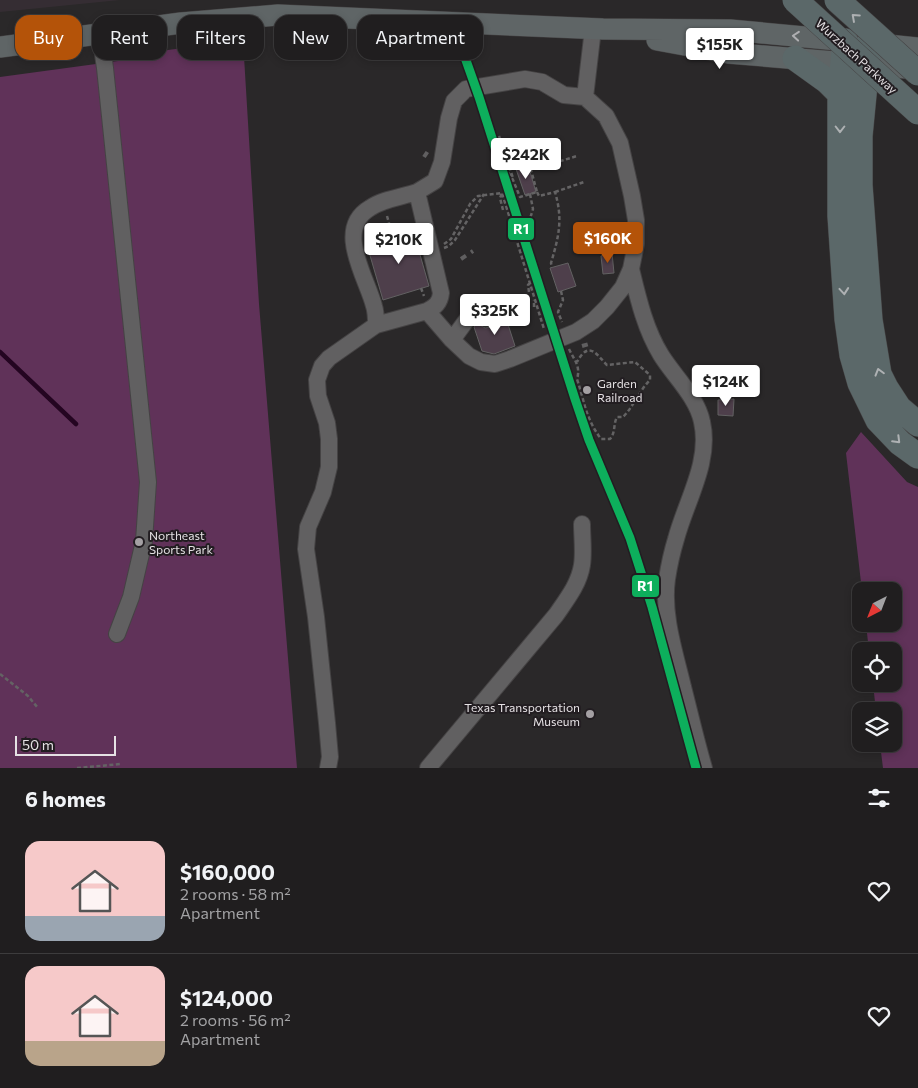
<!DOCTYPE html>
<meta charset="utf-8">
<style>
:root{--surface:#201e1f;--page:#2d2b2c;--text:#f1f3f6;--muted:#a2a2a4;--line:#3d3c3d;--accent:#b45309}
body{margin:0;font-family:Commissioner,sans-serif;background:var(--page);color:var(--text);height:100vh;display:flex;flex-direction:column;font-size:19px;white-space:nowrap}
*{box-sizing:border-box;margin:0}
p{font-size:16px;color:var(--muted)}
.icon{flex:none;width:28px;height:28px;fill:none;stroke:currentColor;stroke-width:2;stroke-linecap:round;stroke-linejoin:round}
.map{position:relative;height:768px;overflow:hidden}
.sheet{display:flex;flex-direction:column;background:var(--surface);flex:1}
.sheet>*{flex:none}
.top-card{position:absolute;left:15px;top:15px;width:500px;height:45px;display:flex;gap:10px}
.needle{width:32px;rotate:222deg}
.tools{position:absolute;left:852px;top:582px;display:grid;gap:10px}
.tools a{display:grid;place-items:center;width:50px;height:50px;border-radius:10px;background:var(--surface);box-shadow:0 2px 8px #0003,0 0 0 1px var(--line);font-size:25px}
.scale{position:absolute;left:15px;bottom:12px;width:101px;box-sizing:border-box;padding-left:5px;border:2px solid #e5e1e4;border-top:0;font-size:14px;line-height:18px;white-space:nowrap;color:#e5e1e4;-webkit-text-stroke:4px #221d21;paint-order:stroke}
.price{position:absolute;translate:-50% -42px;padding:0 11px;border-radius:5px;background:#fff;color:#222;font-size:16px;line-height:32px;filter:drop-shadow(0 1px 2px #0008)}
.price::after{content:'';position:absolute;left:50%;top:30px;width:15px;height:11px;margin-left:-8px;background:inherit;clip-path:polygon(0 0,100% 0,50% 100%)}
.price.active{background:var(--accent);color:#fff}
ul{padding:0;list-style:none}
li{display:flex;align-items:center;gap:15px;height:125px;padding:0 25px}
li+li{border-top:1px solid var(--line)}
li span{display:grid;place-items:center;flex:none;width:140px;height:100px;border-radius:15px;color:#555}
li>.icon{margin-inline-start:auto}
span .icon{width:60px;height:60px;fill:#fffc;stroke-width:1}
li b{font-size:21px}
h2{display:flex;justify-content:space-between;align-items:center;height:60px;padding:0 25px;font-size:21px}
.pill{padding:0 18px;border-radius:15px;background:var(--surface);box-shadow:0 2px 8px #0003,0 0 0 1px var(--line);font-size:18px;line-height:45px}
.pill.active{background:var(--accent);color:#fff}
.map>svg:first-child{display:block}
</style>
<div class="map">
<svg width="918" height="768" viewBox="0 0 918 768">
<rect width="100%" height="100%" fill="#2a2829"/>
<path fill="#352d33" d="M0,0H120L0,12Z"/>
<path fill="#603259" d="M243,40L259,304L297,768H0V77L118,61L168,50Z
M861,432L907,482L918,487V768H883L880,744H894V711H876L873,684H894V651H869L866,624H894V591H862L846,453Z"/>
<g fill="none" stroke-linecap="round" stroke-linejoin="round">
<path stroke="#240521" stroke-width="4.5" d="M0,352L76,424"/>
</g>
<path fill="#4e3f4b" stroke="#626162" d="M528,165L536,192L525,195L516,169Z
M412,227L429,286L383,300L369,252L386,246L382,235Z
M612,253L614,273L603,274L601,256Z
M568,263L576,286L558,292L550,268Z
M504,312L515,346L494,354L482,351L474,327L477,323L485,328L491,327L494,323L495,315Z
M734,399L733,416L718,415V400Z"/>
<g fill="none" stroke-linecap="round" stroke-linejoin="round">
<defs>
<path id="minor" d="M100,33L105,68L148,482L144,541L131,597L117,634
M525,79L542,82L564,95L585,97L606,116L620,143L632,196L636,220V244L631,269L623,287L607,307L593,321L576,332L510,359L495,364L481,362L469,356L452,340L427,311C435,307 440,303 441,293L417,192L435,181L442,162L449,118L454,101L466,89Z
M585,97L593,29
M631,269C638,298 645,329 661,355C674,376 697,397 702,422C711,462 686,501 676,539C672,552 669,566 667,579C662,615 675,653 683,687C690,714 696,741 704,768
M376,325C376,318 376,312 374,306C367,278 334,229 370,208C383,199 402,197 417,192
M452,340L479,303L486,318
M328,768L330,757L327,723L316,617L306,549L308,527L323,492L329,467V439L327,423L318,396L317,380L322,366L329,358L376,325L427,311
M428,768L556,615C567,599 579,584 582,565C584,552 582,537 582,524"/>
<path id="major" d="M657,40L728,53L918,69
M878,44L918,48
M0,47L181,23L278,15L603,29L730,30L848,41"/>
<path id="highway" d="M845,41L840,94V216L847,319L852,355L860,383L878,420L900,443L918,456
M869,43L860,136V185L870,320L879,374L886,388L899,408L918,424
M795,58L827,81L840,94"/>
</defs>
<use href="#minor" stroke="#454344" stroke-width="18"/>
<use href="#major" stroke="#454344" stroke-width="22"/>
<use href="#highway" stroke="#454344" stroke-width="26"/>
<path stroke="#646364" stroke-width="2.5" stroke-dasharray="4 2.5" stroke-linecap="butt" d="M499,136L513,178
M498,142L508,172L513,180L520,197L537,192L531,170L577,156
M537,192L539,196L555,192C563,219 559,236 551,263L552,267
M555,192L584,182
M530,194L533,209L528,225L533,226
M503,210L500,198L502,193L516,188
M387,216L391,230L388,231V234
M444,244L451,239L470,204L478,196L502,193L544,329
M444,248L449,246L455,240L484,194
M421,288L424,296
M561,291L563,300L558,312L562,322
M529,292L528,285L530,283
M534,307V300
M569,349C574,360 581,366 577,379C585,403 585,417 601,439H610C616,432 613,424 617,417H623C634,406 639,391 650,380V375L635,362L607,365C596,354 589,340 577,362
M0,674L28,696L38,708
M77,768L121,764"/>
<use href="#minor" stroke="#616061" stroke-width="16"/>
<use href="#major" stroke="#5f6566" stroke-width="21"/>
<use href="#highway" stroke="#5b6869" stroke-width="25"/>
<path stroke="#605f60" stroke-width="4" stroke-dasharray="6 6" stroke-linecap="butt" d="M462,49L479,97L575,399L589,440L630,538L652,607L696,768
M424,157L430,148
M461,259L473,251
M582,346L589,344"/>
<defs>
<path id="highway-bridge" d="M795,0L918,112
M837,0L918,73"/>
</defs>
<use href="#highway-bridge" stroke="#454344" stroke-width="26" stroke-linecap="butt"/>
<use href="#highway-bridge" stroke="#5b6869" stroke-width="25"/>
<defs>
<path id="rail-1" d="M462,49L479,97L575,399L589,440L630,538L652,607L696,768"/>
</defs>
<use href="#rail-1" stroke="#221d21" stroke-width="12"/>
<use href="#rail-1" stroke="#0daf5c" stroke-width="9"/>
</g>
<defs><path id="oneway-chevron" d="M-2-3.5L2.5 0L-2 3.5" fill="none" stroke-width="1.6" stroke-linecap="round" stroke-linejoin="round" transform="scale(1.25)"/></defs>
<g stroke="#aeb1b3">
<use href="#oneway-chevron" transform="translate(855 17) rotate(-138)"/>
<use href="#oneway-chevron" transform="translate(840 129) rotate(90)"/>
<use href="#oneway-chevron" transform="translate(844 291) rotate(85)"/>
<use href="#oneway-chevron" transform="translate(879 372) rotate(-106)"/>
<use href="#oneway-chevron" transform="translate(897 440) rotate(45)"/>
</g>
<use stroke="#afafb2" href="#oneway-chevron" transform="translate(796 36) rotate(-175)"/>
<g fill="#a4a0a3" stroke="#221d21" stroke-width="2">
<circle cx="587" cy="390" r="5"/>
<circle cx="139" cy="542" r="5"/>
<circle cx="590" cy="714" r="5"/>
</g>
<g text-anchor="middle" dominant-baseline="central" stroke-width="4" stroke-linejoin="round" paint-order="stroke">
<g font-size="12" fill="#e5e1e4" stroke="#221d21">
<text transform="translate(857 56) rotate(42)">Wurzbach Parkway</text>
</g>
<g font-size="12" fill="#e5e1e4" stroke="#221d21" text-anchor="start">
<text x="597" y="383">Garden<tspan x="597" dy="14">Railroad</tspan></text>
<text x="149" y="535">Northeast<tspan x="149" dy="14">Sports Park</tspan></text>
<text x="580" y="707" text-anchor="end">Texas Transportation<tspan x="580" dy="14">Museum</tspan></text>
</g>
</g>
<g stroke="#221d21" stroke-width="2">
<rect x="507" y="217" width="28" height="24" rx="5" fill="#0daf5c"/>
<rect x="631" y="574" width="29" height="24" rx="5" fill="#0daf5c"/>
</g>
<g font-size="14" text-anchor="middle" font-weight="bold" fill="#fff">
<text x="521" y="234">R1</text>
<text x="645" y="591">R1</text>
</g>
</svg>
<div class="tools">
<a><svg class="needle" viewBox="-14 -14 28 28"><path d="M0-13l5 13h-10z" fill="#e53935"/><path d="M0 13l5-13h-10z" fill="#a2a2a4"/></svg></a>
<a><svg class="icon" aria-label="locate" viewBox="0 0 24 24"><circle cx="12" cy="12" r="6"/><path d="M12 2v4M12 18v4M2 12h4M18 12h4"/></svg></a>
<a><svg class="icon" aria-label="layers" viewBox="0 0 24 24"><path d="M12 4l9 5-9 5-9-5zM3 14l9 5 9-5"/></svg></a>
</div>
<div class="scale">50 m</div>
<b class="price" style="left:720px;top:70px">$155K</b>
<b class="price" style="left:526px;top:180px">$242K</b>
<b class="price active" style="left:608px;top:264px">$160K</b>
<b class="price" style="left:399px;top:265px">$210K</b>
<b class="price" style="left:495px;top:336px">$325K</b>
<b class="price" style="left:726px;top:407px">$124K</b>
<div class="top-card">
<a class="pill active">Buy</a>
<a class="pill">Rent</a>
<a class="pill">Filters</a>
<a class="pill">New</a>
<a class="pill">Apartment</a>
</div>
</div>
<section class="sheet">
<h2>6 homes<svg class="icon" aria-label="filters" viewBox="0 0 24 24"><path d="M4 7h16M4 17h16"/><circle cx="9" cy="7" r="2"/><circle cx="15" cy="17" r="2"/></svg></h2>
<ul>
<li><span style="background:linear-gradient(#f6c9c9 75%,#9aa5b1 0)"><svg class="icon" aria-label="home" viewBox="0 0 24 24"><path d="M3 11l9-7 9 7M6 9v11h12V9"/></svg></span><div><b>$160,000</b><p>2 rooms · 58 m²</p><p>Apartment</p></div><svg class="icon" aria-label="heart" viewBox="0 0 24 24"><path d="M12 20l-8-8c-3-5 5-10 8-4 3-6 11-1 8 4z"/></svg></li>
<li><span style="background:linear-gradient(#f6c9c9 75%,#b9a48a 0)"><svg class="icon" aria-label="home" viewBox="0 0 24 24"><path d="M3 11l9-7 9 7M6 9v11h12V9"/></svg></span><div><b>$124,000</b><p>2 rooms · 56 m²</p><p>Apartment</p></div><svg class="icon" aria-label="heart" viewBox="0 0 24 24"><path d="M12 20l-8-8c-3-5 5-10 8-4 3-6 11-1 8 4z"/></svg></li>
</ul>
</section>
